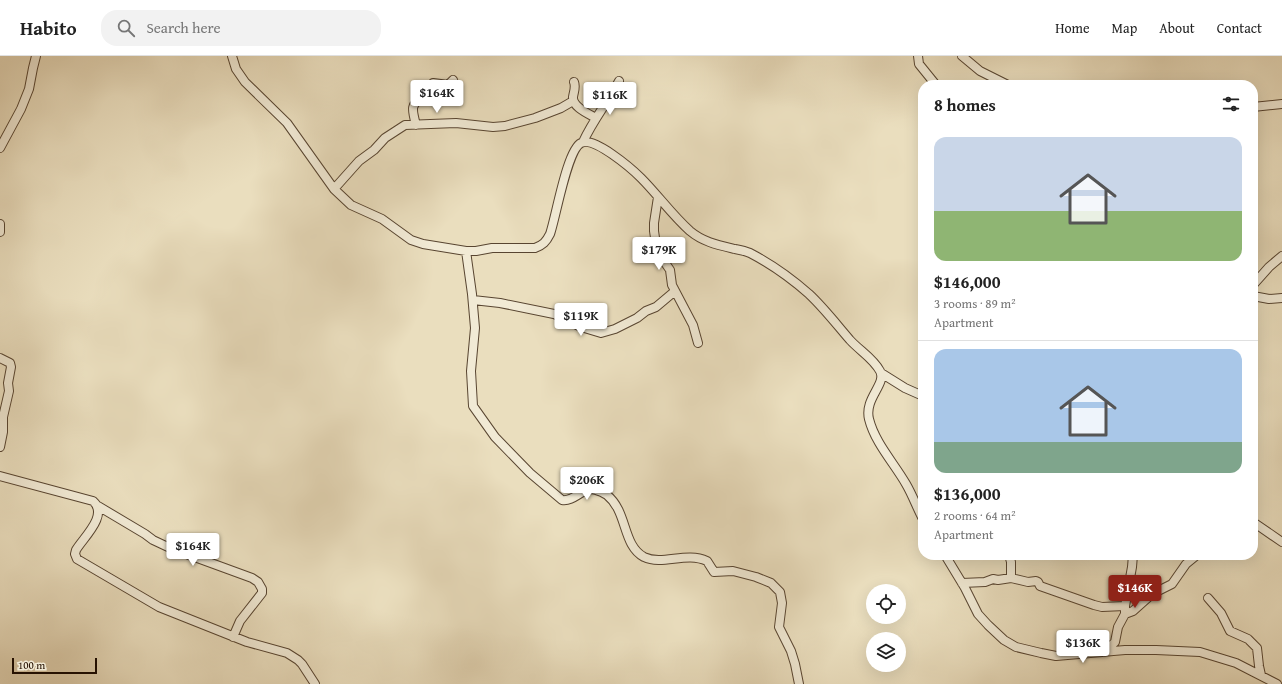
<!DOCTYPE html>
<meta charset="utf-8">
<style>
:root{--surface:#fff;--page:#f2f2f2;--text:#222;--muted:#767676;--line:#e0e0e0;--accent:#8f2418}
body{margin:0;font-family:"Gentium Book Plus",serif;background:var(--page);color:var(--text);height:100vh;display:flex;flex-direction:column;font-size:15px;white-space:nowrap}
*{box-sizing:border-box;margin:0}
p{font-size:13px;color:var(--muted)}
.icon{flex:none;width:22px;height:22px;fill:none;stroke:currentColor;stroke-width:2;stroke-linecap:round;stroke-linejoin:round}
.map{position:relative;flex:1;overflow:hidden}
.sheet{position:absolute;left:918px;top:24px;width:340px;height:480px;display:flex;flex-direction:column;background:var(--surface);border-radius:16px;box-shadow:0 4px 16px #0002}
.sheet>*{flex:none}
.tools{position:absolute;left:866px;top:528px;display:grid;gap:8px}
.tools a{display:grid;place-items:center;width:40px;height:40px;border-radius:50%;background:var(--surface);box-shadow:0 4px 16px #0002;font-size:20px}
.scale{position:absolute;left:12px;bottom:10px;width:85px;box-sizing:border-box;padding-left:4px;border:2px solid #271202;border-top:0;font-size:11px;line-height:14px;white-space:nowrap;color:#271202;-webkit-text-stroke:3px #f1ead5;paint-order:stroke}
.price{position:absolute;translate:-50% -34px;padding:0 9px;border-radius:4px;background:#fff;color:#222;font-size:13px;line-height:26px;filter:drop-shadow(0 1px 2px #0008)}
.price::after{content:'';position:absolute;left:50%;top:24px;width:12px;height:9px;margin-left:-6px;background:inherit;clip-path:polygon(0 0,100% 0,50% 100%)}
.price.active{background:var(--accent);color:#fff}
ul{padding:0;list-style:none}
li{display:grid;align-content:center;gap:8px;height:212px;padding:0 16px}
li+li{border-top:1px solid var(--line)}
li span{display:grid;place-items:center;height:124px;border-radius:12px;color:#555}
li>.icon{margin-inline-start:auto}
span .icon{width:72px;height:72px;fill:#fffc;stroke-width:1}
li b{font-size:17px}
h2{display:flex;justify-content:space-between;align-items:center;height:48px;padding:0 16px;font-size:17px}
header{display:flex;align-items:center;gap:24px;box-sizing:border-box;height:56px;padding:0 20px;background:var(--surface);border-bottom:1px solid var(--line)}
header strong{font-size:19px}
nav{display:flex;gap:22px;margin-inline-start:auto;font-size:14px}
.search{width:280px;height:36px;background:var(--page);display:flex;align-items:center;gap:10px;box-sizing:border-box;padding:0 14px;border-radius:16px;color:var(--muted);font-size:15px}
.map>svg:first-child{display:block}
</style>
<header>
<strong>Habito</strong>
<div class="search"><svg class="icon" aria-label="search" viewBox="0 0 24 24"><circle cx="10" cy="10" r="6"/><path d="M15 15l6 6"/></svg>Search here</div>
<nav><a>Home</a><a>Map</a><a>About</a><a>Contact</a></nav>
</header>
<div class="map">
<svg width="1282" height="628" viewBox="0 0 1282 628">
<rect width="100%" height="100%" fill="#eadebe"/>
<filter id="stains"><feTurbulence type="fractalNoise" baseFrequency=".005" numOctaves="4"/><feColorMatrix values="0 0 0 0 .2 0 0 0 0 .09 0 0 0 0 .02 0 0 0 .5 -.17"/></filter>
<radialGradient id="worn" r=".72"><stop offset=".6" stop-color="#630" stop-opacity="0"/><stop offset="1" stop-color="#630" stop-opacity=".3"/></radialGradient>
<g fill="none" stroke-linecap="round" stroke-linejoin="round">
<defs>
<path id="minor" d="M232,0L236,13L245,26L287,67L334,133L351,149L382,163L411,184L423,188L466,195H476L492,192H535C543,189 546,186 550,178C556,161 567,94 581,87C594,80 632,113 641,122C658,139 672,159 690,175C703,186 718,189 735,193C740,194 745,195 750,197C771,208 792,223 809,238C824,252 837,269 850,284C860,295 873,302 880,315C887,328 864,342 869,363C875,387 894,407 906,428C913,440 917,452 923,463
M918,0L919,8L936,29
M962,0L980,15L1008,29
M574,26C576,31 574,35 573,41C572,51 589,58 596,62
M1253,51L1282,48
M416,69C411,50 411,51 424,37C428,34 429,30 433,27L448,29L453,24
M583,86C593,64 608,46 619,25
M0,92L21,53L29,33L33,12L36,0
M334,133L359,105L374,94L385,82L405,69L456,67L493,71L505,70L535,62L561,52L573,45
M658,141L654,167V175L657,195L670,214L672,229L693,269L698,287
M0,168V176
M466,195L472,238L475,272L471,315L473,350L495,381L530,417L562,444C575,446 583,430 596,434C601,435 604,437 607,439C628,456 622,489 644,501C663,510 686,495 707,505L714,516L733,515L756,521L771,527L780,536L782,547L779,571L791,595L795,608L799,628
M1253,229L1269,211L1282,200
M1253,240L1269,243L1282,242
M473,244L500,247L554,258L581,271L601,277L615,273L637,262L646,255L656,251L675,235
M0,302L10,307L11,311L8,327L9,335L3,361V376L0,391
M881,317L905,332L923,340
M0,420L93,445C109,459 83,482 76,494L75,498L77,503L159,551L247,586L287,597L298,604L302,608L315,628
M98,450L145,478L153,484L170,492L252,522L258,526L262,533V537L240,565L233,581
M1253,466L1282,486
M945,499L965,532L978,558L988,569L1004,584L1016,591L1041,597L1056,600L1125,594H1156L1200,596L1236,607L1277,628
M1009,499L1011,506V522
M1130,525L1154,537
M962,527L985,526L993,523L998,524L1011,522L1028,526L1036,525L1038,526L1040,530L1094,549L1102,551L1125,550
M1208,542L1221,557L1230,575L1248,583L1257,592L1259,610L1261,619
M1125,558L1133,555L1152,538L1172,528L1186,508L1197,499
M1104,596L1115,586L1118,571L1125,558V550L1132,511L1133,499"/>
</defs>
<use href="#minor" stroke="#584531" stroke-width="10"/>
<use href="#minor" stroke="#f1ead5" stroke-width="8"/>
</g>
<rect width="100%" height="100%" filter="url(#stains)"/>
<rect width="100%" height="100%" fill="url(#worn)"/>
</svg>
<div class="tools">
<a><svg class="icon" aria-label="locate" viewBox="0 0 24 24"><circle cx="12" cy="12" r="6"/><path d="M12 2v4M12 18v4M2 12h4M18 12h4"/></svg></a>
<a><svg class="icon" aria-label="layers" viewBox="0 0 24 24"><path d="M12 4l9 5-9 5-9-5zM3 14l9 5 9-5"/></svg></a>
</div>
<div class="scale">100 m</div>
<b class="price" style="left:437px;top:58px">$164K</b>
<b class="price" style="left:610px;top:60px">$116K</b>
<b class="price" style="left:659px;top:215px">$179K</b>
<b class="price" style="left:581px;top:281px">$119K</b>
<b class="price" style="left:587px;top:445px">$206K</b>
<b class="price" style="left:193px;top:511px">$164K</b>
<b class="price active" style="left:1135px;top:553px">$146K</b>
<b class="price" style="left:1083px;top:608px">$136K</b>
<section class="sheet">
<h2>8 homes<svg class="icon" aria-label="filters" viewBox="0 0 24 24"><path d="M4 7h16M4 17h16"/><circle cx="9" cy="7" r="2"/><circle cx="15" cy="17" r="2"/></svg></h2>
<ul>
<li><span style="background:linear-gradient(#c9d6e8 60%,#8fb573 0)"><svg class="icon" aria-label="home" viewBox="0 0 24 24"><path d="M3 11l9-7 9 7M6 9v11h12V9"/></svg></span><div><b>$146,000</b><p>3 rooms · 89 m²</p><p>Apartment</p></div></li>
<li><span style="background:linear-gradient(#a9c7e8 75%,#7fa58c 0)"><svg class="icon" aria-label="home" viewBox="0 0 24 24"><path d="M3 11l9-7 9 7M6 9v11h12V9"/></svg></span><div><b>$136,000</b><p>2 rooms · 64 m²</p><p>Apartment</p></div></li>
</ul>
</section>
</div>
